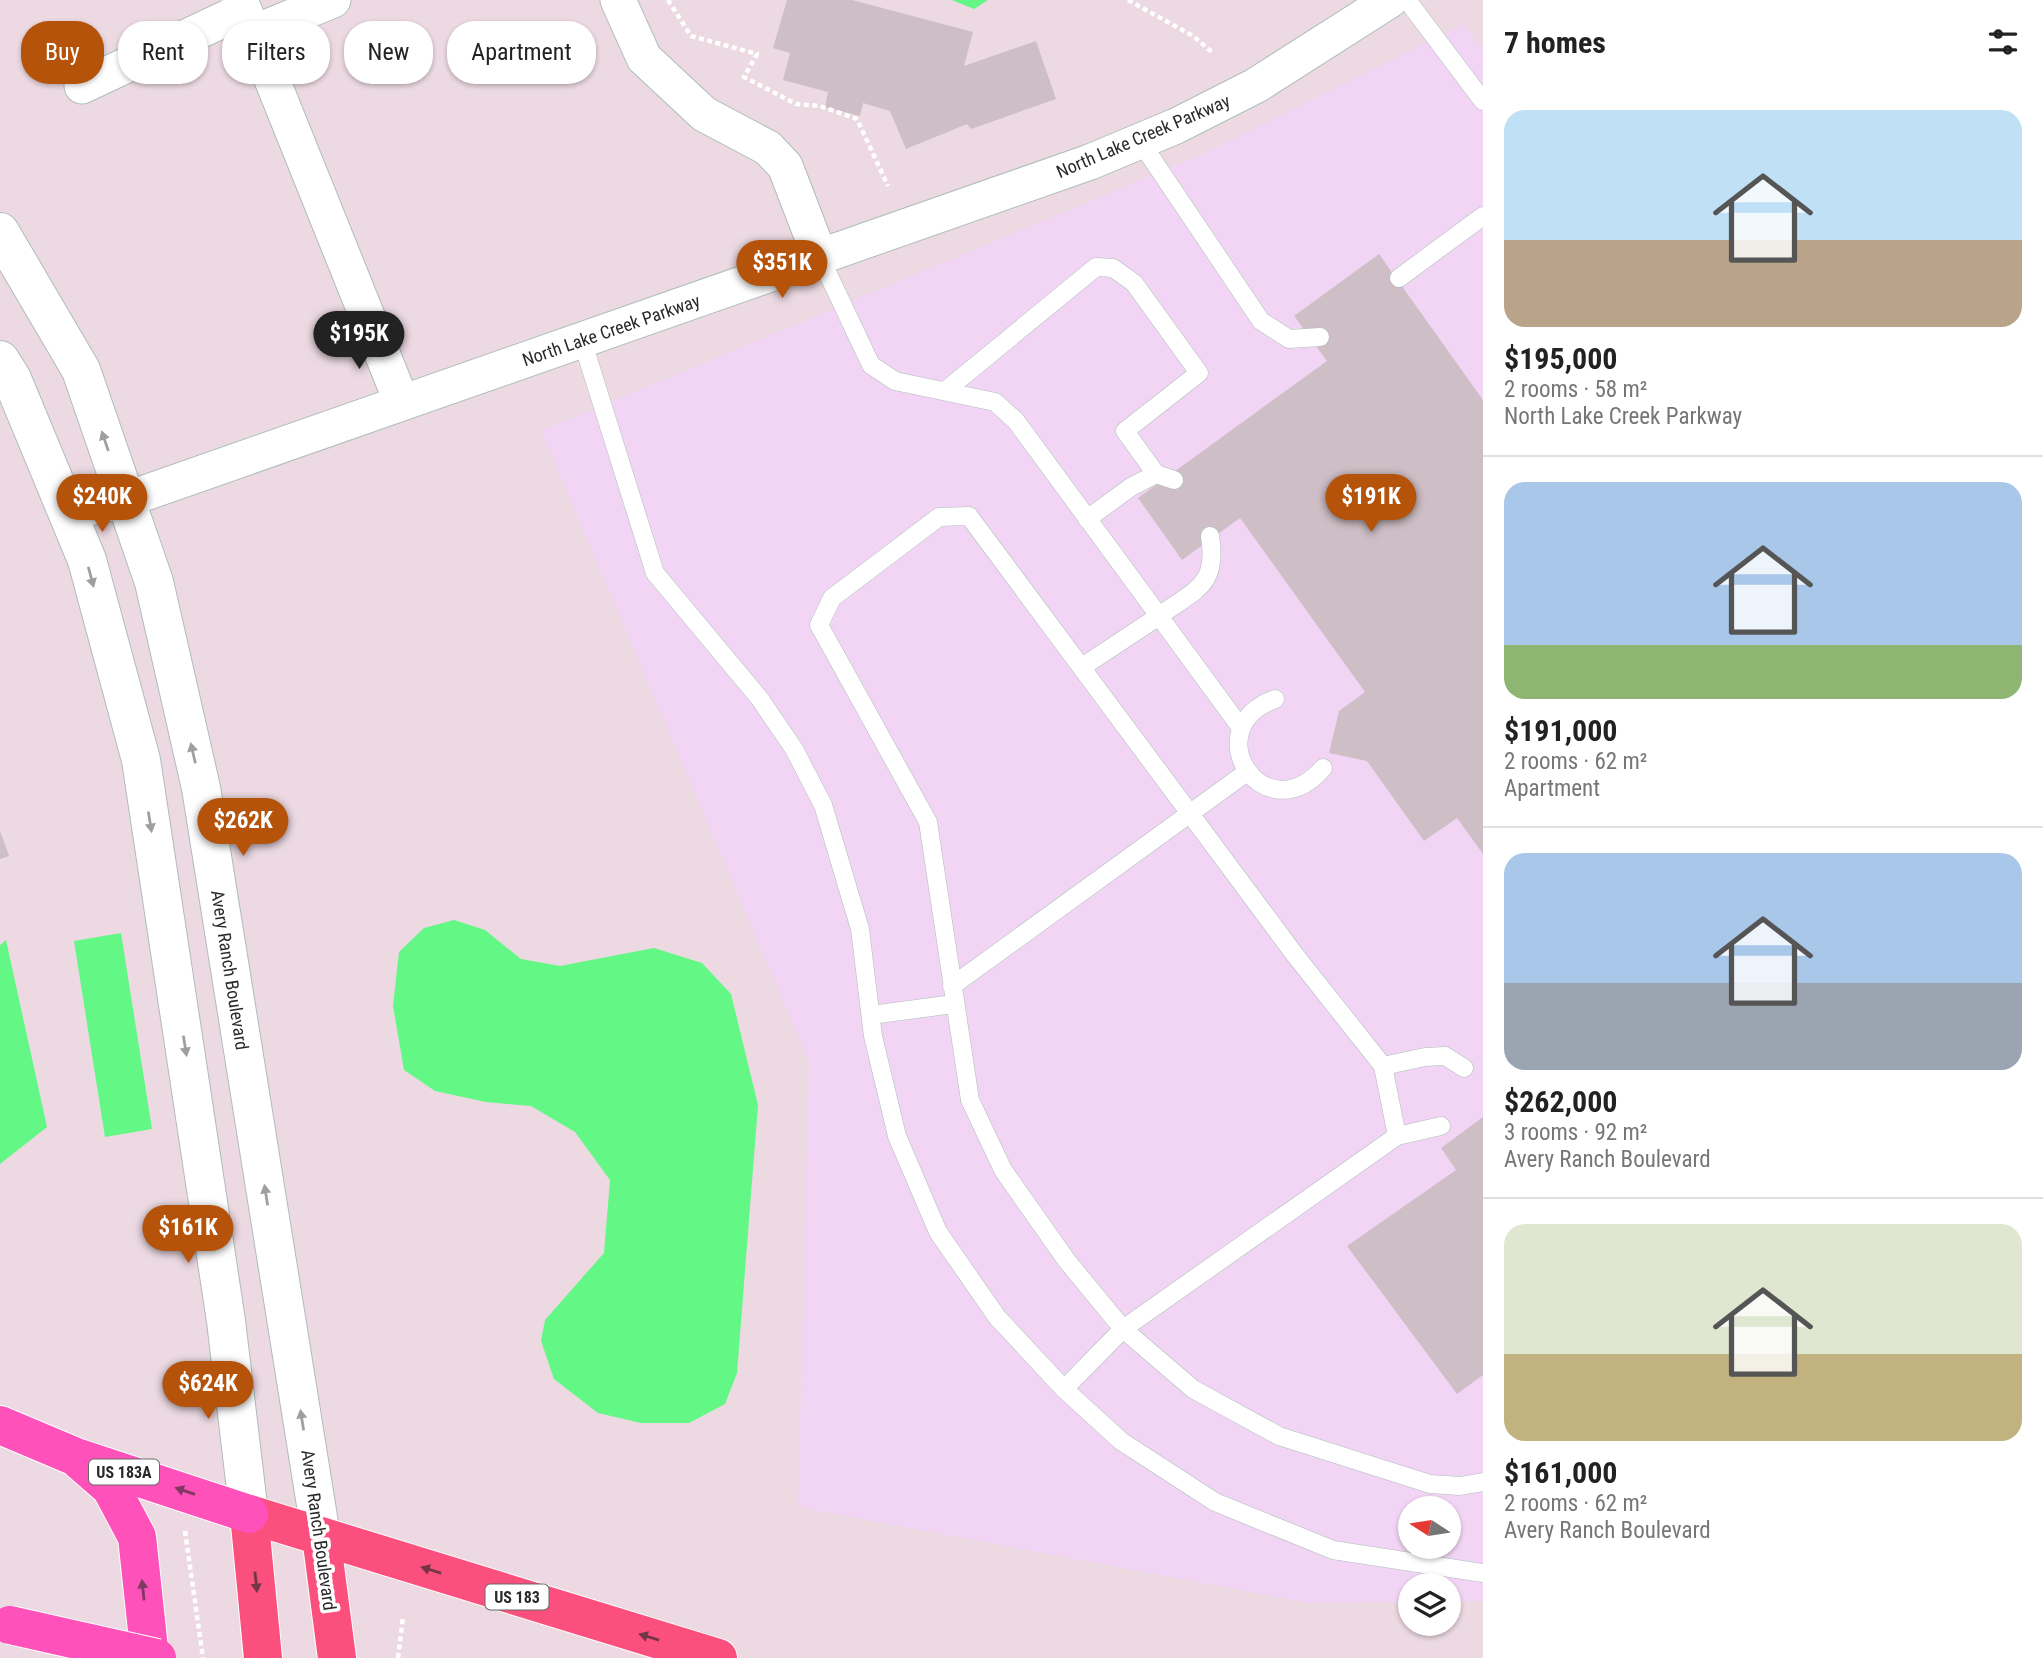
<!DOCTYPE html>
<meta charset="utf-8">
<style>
:root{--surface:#fff;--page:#f6f6f6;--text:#222;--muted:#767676;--line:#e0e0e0;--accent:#b45309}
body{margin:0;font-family:"Roboto Condensed",sans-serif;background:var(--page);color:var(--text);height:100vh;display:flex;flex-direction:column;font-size:26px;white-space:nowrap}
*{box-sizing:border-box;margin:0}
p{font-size:23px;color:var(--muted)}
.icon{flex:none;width:38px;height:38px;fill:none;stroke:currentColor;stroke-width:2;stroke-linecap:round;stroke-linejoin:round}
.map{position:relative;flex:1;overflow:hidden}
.sheet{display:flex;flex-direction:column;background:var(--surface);width:560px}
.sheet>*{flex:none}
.hud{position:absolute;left:21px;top:21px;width:665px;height:63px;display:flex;gap:14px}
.needle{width:46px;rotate:282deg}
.buttons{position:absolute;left:1398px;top:1496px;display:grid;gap:14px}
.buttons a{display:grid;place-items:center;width:63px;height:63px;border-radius:50%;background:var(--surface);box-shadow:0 2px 5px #0004;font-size:35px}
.price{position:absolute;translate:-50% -60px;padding:0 16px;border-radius:24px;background:var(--accent);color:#fff;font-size:23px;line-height:46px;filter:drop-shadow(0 2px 4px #0008)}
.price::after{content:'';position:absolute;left:50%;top:42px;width:21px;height:16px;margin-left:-10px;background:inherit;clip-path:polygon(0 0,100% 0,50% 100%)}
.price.current{background:#222;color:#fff}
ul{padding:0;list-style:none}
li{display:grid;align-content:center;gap:14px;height:371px;padding:0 21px}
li+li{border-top:2px solid var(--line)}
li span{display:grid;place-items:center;height:217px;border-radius:21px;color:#555}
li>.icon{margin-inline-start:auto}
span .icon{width:126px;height:126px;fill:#fffc;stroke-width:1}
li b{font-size:30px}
h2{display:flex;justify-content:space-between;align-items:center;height:84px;padding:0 21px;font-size:30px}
.pill{padding:0 24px;border-radius:28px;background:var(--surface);box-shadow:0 2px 5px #0004;font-size:24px;line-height:63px}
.pill.current{background:var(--accent);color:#fff}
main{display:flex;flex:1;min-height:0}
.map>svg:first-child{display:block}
</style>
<main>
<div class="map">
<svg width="1483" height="1658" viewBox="0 0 1483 1658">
<rect width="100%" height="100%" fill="#ecd9e2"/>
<path fill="#f2d5f4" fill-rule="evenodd" d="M1463,24L1483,51V1601L1449,1602V1586H1410V1602L1309,1603L798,1507L809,1062L541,431L1198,156ZM1410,1508H1449V1547H1410Z"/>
<path fill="#63f785" d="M952,0H988L974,9Z
M454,920L485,930L521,959L560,966L654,948L702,963L731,994L758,1105L737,1373L725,1404L689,1423H641L598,1413L554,1379L541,1341L545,1320L604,1253L610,1180L575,1132L531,1106L486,1102L435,1091L404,1070L393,1006L399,952L424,928Z
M121,933L152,1129L105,1137L74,941Z
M6,940L47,1127L0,1164V945Z"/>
<path fill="#cebec5" d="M787,0H852L973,32L964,66L1036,41L1056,99L971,129L967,124L906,149L890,111L863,103L860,116L825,107L828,92L783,80L790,53L773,48Z
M1379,254L1483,400V854L1457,818L1424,841L1367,761L1329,753L1339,711L1365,692L1240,518L1182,560L1138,498L1327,361L1294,316Z
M0,831L9,856L0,859Z
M1483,1117V1375L1457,1394L1347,1246L1456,1170L1441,1148Z"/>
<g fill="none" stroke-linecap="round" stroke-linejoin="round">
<defs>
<path id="service" d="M1407,0L1483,101
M1140,141L1261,321L1289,339L1320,337
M820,257L871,365L895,381L995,402L1016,421L1159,616C1196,589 1218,586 1210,536
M1399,278L1483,216
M582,340L655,573L760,699L794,749L823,805L860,929L873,1036L897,1136L938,1232L997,1317L1064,1389L1121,1441L1215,1502L1333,1550L1483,1573
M945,391L1096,267L1113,268L1134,283L1199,373L1125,431L1156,474
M1087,519L1131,487L1156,474L1174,480
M1082,667L1159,616L1241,728
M1275,699C1194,729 1265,835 1323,768
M952,986L1247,772
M871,1015L954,1004
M1383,1066L1425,1057L1445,1056L1464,1068
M1397,1136L1441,1126
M1064,1389L1123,1329L1067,1261L1003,1170L970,1100L928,822L819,625L832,598L939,517L969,516L1295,955L1383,1066L1397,1136L1123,1329L1193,1389L1279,1436L1430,1484L1460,1486L1483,1482"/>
<path id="minor" d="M240,0L402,403
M618,0L644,58L704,114L768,148L785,166L820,257
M253,33L333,0
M82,86L244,10
M67,513L125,500L1090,162L1176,126L1255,86L1390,0"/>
<path id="secondary" d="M0,232L81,370L154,582L201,788L321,1536
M0,360L12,379L87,560L141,760L226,1321L249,1514"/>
<path id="primary" d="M321,1536L337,1658
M263,1658L249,1514L718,1658"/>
<path id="motorway" d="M0,1425L76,1457L249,1514
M80,1461L111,1488L137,1537L150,1658"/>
</defs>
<use href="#service" stroke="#adbeba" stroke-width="19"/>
<use href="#minor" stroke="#adbeba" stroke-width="37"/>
<use href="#secondary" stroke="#adbeba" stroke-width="40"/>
<use href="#primary" stroke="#fff" stroke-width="40"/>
<use href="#motorway" stroke="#fff" stroke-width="40"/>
<path stroke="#fff" stroke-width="4.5" stroke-dasharray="5 3.5" stroke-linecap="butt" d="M668,0L691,36L757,54L744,77L796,104L820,106L857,119L888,186
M1128,0L1193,36L1212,52
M185,1531L203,1658
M398,1658L403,1617"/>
<use href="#service" stroke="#fff" stroke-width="18"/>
<use href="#minor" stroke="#fff" stroke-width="35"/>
<use href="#secondary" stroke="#fff" stroke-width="38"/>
<use href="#primary" stroke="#fb4f7d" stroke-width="38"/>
<use href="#motorway" stroke="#ff51ba" stroke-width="38"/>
<defs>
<path id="motorway-bridge" d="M10,1625L157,1658"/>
</defs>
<use href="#motorway-bridge" stroke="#fff" stroke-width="40" stroke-linecap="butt"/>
<use href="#motorway-bridge" stroke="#ff51ba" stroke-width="38"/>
</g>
<defs><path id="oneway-solid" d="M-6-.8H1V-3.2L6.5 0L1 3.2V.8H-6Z" transform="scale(1.75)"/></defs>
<g fill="#9f9f9f">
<use href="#oneway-solid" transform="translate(105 441) rotate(-109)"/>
<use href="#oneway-solid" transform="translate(91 577) rotate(75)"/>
<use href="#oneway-solid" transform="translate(193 753) rotate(-103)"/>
<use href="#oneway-solid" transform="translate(150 822) rotate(81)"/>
<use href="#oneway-solid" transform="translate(185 1046) rotate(81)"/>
<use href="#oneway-solid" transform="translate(266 1195) rotate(-99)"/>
<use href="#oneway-solid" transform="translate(302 1420) rotate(-99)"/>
</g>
<g fill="#7f3963">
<use href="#oneway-solid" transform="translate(185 1491) rotate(-161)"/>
<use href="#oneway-solid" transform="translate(143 1590) rotate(-96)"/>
</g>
<g fill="#723646">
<use href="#oneway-solid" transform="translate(431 1570) rotate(-163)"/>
<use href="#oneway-solid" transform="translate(256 1582) rotate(84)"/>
<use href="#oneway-solid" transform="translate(649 1637) rotate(-163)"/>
</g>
<g text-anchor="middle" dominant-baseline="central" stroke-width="7" stroke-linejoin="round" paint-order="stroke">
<g fill="#fff" stroke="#696969" stroke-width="2">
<rect x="89" y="1459.5" width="70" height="25" rx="5"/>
<rect x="485.5" y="1584.5" width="63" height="25" rx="5"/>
</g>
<g font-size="16" font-weight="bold" fill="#292929">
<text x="124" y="1472">US 183A</text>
<text x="517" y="1597">US 183</text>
</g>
<g font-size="18" fill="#292929" stroke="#fff">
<text transform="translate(1143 136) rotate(-23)">North Lake Creek Parkway</text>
<text transform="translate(611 330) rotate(-19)">North Lake Creek Parkway</text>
<text transform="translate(230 970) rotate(81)">Avery Ranch Boulevard</text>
<text transform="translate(319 1530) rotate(82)">Avery Ranch Boulevard</text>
</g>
</g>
</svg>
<div class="buttons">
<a><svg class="needle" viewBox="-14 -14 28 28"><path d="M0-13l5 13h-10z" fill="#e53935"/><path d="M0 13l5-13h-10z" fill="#767676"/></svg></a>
<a><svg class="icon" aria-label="layers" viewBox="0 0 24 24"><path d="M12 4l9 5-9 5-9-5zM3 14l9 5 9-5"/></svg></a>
</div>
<b class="price" style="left:782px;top:300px">$351K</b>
<b class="price current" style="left:359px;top:371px">$195K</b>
<b class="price" style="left:102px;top:534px">$240K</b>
<b class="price" style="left:1371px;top:534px">$191K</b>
<b class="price" style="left:243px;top:858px">$262K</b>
<b class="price" style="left:188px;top:1265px">$161K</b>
<b class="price" style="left:208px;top:1421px">$624K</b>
<div class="hud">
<a class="pill current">Buy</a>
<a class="pill">Rent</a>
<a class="pill">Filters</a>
<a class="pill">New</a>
<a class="pill">Apartment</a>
</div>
</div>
<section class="sheet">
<h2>7 homes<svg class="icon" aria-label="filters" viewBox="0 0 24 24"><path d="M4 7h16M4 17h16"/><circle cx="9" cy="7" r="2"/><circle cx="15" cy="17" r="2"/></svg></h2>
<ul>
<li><span style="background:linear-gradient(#bfe0f5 60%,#b9a48a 0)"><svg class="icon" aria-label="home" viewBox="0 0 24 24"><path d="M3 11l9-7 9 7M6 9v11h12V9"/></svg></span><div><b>$195,000</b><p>2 rooms · 58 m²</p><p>North Lake Creek Parkway</p></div></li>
<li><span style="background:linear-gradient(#a9c7e8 75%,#8fb573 0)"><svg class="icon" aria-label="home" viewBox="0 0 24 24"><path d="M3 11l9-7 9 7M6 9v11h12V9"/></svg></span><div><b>$191,000</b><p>2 rooms · 62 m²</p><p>Apartment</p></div></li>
<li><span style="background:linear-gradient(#a9c7e8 60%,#9aa5b1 0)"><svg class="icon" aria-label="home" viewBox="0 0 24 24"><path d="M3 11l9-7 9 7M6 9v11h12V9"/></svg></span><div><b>$262,000</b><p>3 rooms · 92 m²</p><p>Avery Ranch Boulevard</p></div></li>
<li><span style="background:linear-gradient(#dfe7d0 60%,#c2b280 0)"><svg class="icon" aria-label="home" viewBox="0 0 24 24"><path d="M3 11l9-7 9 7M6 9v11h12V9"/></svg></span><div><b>$161,000</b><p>2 rooms · 62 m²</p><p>Avery Ranch Boulevard</p></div></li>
</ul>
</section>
</main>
